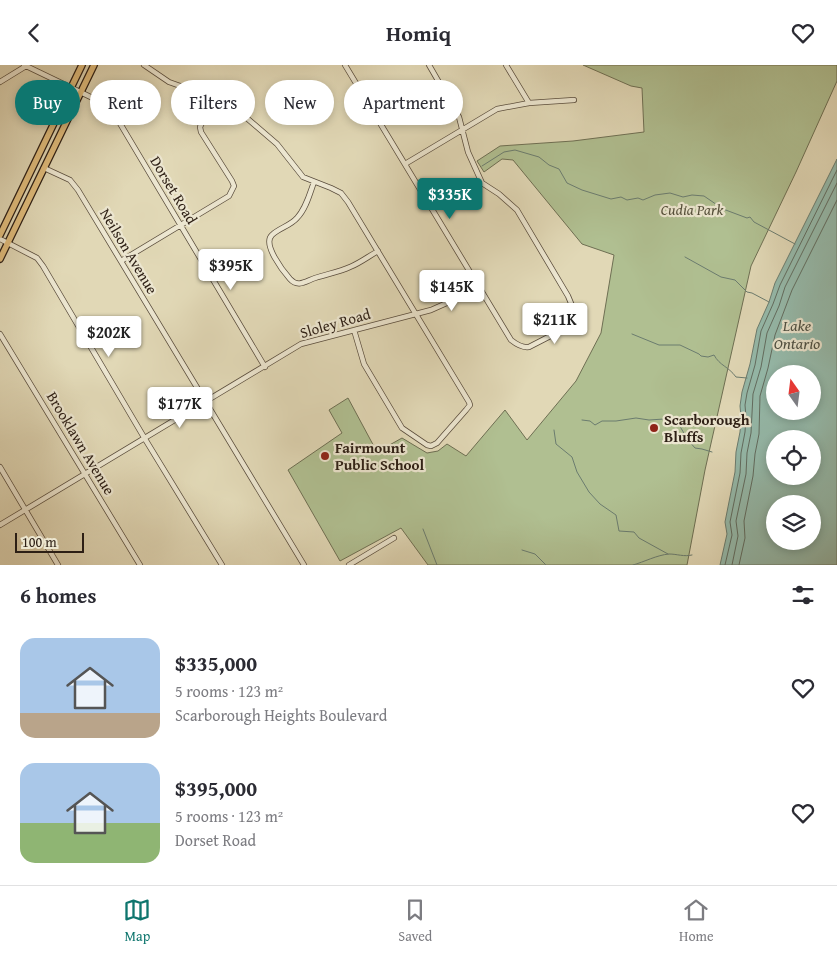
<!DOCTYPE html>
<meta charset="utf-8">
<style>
:root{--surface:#fff;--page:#f7f7f7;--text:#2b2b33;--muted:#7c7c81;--line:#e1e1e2;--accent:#0f766e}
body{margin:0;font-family:"Gentium Book Plus",serif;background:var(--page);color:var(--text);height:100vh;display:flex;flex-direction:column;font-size:19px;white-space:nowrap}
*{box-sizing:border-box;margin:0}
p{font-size:16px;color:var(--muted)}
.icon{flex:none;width:28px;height:28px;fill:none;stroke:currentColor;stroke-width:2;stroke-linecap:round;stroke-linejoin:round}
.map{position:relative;height:500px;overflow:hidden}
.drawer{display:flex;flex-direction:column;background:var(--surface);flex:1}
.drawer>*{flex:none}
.top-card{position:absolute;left:15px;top:15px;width:500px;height:45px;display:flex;gap:10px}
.needle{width:32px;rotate:346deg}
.fabs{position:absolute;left:766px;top:300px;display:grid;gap:10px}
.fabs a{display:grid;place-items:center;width:55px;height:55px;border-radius:50%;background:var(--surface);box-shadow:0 2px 8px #0003;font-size:25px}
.scale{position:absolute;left:15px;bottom:12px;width:69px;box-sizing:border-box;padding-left:5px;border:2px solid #2d1f15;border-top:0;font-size:14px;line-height:18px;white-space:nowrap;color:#2d1f15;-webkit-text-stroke:4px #ece6d0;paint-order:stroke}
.price{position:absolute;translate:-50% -42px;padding:0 11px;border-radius:5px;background:#fff;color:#222;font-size:16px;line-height:32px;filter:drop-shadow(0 1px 2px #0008)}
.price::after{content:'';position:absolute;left:50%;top:30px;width:15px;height:11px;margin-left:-8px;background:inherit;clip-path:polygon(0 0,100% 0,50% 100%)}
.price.current{background:var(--accent);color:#fff}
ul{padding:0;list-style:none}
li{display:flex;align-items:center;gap:15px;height:125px;padding:0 20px}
li span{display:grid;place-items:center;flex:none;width:140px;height:100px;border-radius:15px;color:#555}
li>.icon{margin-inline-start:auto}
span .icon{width:60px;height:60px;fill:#fffc;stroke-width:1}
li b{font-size:21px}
h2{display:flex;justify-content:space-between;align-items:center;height:60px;padding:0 20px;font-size:21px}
.chip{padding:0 18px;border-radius:22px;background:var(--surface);box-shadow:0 2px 8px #0003;font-size:18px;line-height:45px}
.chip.current{background:var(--accent);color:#fff}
header{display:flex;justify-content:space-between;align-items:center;height:65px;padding:0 20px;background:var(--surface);font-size:22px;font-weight:700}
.tab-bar{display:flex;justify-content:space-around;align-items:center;height:70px;border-top:1px solid var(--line);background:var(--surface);font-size:14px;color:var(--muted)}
.tab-bar a{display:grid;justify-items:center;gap:2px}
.tab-bar .current{color:var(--accent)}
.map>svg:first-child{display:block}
</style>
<header><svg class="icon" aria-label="back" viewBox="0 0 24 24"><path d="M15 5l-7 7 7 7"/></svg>Homiq<svg class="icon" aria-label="heart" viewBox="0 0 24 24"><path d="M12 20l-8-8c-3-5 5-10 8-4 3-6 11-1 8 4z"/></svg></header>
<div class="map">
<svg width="837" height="500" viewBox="0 0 837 500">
<rect width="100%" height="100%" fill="#e1d8b6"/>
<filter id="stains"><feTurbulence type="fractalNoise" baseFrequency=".004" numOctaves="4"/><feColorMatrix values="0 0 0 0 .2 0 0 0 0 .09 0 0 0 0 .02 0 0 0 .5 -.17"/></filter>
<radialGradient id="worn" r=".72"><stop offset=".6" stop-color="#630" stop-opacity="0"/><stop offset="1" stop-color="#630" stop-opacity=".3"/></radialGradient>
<path fill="#b0bf91" stroke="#6e6f53" d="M583,0H837V16L796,107L751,201L705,405L687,500H428L401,463L340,496L288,405L342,368L329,345L348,333L377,387L402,373L427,388L438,386L447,379L466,391L505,345L527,375L576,316L601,268L614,190L582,179L513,95L502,94L484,107L477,96L500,81L573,76L644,67L642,23L631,21Z"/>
<path fill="#95baab" stroke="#6b7c6f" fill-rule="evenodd" d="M837,94V500H720L727,469L725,457L735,407L736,387L740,367L741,352L740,341L742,327L750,299L757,264L769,237L775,218ZM775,309H812V346H775ZM775,374H812V411H775ZM775,439H812V476H775Z"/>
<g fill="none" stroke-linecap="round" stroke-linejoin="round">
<path stroke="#616c60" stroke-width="1" d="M725,500L732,470L730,457L740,408L741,388L745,367L746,352L745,340L747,328L755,300L761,266L773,239L780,220L837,105
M732,500L738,471L736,456L746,409L747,388L751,368L753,329L761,302L767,268L779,241L785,222L837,118
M739,500L745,473L744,456L753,411L755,389L759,369L760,331L768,303L775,270L792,225L837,135"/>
<path stroke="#6b7c6f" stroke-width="1" d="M482,101L504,87L515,85L539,92L549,100L559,104L567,118L582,125L611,134L621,132L627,135L638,133L643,135L655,130L670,128L683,132L692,130L704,131L723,144L747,153L750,152L754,157L795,179
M685,192L721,212L735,215L747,227L752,228L769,237
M632,269L659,280H680L699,289L701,291L708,292L714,290C720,301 728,301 736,312L747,313
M582,355L590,356L595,360L602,356H616L636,353L649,355L664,354L669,357L678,358L688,375L695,383L702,384L712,387
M554,365L556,379L572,392L577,407L589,427L600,439L616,450L619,466L634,467L639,473L668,489
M423,464L437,500
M522,485L535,489L546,500
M633,500C644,497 657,490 669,489C677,489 684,492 692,490"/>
<defs>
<path id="minor" d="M24,0L101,37L115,50L265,302
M144,0L169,17L214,33L235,43L277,79L303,112L331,123L341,128L348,137L469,337L470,340L466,345L437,378L431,381L427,380L402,363L364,299L354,265
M345,0L511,275C516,279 522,283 529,282L562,265L574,251L573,243L568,231L517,145L499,129L482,118L468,87L459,52L429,0
M506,0L529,38
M0,17L26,1
M405,99L497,44L529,38L574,35
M44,103L70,115L78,125L304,500
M314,117C310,128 306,144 297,153C290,161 279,163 272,170C262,179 283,206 290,214C298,223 306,216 315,213C327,209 339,207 350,202C360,198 369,191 378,186
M0,174L37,193L43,201L145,374L222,500
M121,196L229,131L234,121L232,116L201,67L200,62L214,33
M0,269L140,500
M0,402L58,500
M0,460L301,279L431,245L458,233L478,221
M349,500L394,473"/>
<path id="major" d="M0,170L82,0
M0,194L94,0"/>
</defs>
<use href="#minor" stroke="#5a4d3d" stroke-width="6"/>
<use href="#major" stroke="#2d1f15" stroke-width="8"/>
<use href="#minor" stroke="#ece6d0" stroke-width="4.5"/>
<use href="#major" stroke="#e0bc7b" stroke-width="5.5"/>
</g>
<g fill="#8f2418" stroke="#ece6d0" stroke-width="2">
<circle cx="654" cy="363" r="5"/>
<circle cx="325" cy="391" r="5"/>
</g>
<g text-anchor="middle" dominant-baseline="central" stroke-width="4.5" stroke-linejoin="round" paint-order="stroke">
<g font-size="15" fill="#2d1f15" stroke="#ece6d0">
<text transform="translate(174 125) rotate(59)">Dorset Road</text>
<text transform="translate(129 186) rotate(59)">Neilson Avenue</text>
<text transform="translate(335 258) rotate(-16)">Sloley Road</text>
<text transform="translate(81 378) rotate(59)">Brooklawn Avenue</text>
</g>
<g font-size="15" font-style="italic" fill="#544f3a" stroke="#ece6d0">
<text x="692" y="144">Cudia Park</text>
</g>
<g font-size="15" font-weight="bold" fill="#2d1f15" stroke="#ece6d0" text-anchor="start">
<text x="664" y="354">Scarborough<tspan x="664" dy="17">Bluffs</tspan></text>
<text x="335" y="382">Fairmount<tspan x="335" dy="17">Public School</tspan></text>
</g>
<g font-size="16" font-style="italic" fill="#4c4e42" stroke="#ece6d0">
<text x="797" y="260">Lake<tspan x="797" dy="18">Ontario</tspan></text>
</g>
</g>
<rect width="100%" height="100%" filter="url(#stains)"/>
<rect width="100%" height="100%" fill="url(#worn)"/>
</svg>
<div class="fabs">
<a><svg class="needle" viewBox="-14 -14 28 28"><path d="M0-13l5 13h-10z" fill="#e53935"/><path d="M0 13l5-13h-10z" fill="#7c7c81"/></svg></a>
<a><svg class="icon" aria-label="locate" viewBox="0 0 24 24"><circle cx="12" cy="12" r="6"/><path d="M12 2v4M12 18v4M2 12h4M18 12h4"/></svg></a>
<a><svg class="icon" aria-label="layers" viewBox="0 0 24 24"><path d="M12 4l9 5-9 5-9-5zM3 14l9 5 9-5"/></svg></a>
</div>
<div class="scale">100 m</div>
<b class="price current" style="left:450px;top:155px">$335K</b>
<b class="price" style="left:231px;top:226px">$395K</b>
<b class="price" style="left:452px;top:247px">$145K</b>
<b class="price" style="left:555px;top:280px">$211K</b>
<b class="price" style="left:109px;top:293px">$202K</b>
<b class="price" style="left:180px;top:364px">$177K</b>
<div class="top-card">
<a class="chip current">Buy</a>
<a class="chip">Rent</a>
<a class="chip">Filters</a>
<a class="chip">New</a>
<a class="chip">Apartment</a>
</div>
</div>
<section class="drawer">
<h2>6 homes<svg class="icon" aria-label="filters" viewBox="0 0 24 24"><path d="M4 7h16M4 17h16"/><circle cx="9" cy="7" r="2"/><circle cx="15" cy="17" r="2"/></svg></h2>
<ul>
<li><span style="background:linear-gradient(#a9c7e8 75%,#b9a48a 0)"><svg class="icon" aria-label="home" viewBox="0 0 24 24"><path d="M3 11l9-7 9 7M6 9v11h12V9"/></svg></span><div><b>$335,000</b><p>5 rooms · 123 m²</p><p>Scarborough Heights Boulevard</p></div><svg class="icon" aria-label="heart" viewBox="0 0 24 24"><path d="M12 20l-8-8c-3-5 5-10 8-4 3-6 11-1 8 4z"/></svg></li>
<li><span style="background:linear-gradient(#a9c7e8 60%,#8fb573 0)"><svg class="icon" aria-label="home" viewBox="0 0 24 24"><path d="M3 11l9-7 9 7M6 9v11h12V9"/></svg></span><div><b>$395,000</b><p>5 rooms · 123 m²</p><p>Dorset Road</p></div><svg class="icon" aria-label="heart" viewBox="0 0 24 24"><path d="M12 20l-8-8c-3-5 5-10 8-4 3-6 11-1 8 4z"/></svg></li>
</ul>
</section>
<nav class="tab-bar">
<a class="current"><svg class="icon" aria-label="map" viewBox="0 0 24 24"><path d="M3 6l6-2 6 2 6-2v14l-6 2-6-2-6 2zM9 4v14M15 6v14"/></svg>Map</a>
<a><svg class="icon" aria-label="saved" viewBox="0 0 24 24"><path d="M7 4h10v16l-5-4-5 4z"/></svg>Saved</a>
<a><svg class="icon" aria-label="home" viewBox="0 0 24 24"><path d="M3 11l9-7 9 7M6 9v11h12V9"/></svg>Home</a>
</nav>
